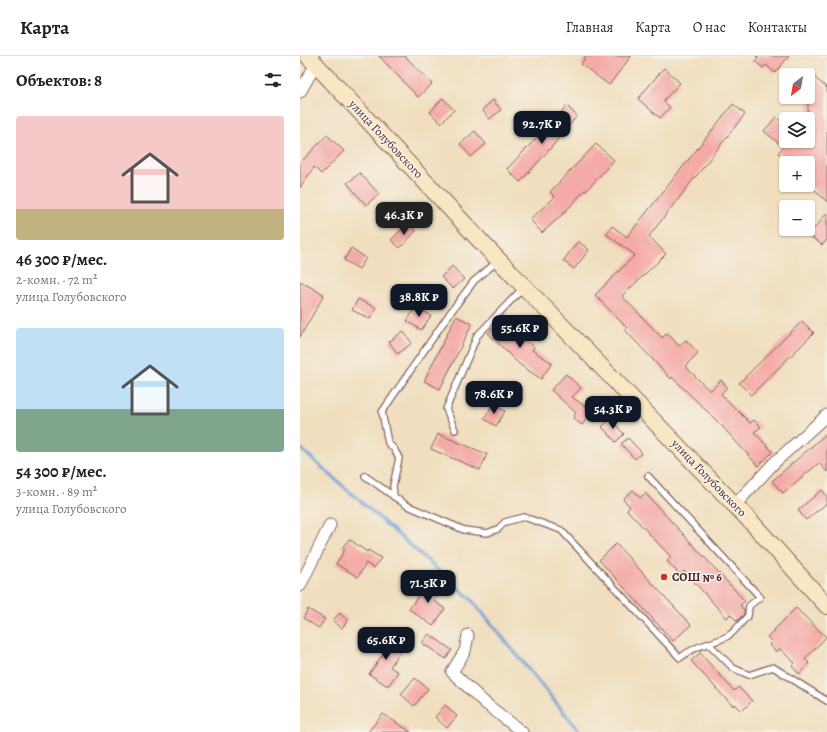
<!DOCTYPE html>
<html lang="ru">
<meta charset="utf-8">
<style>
:root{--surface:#fff;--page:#f2f2f2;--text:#222;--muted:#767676;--line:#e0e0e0;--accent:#111827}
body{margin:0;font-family:Alegreya,serif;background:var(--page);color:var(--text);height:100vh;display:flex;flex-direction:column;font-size:15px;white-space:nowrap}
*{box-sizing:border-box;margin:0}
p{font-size:13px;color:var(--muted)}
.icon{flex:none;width:22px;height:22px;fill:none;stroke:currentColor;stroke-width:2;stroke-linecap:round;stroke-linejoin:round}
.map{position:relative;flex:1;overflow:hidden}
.side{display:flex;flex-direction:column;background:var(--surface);width:300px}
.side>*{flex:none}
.needle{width:26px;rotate:211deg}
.tools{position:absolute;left:479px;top:12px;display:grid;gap:8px}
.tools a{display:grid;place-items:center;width:36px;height:36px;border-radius:4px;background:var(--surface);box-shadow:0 1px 3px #0004;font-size:20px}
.price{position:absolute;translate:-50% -34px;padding:0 9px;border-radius:8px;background:var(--accent);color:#fff;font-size:13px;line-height:26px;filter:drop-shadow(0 1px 2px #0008)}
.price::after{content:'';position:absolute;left:50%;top:24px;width:12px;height:9px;margin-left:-6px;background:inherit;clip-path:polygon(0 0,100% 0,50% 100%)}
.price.selected{background:#222;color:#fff}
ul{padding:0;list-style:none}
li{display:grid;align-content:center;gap:8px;height:212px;padding:0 16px}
li span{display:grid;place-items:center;height:124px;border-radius:4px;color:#555}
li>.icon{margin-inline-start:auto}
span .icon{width:72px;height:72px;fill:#fffc;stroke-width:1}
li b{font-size:17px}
h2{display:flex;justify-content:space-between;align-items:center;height:48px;padding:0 16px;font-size:17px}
header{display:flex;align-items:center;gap:24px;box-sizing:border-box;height:56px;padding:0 20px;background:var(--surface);border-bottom:1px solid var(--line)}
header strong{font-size:19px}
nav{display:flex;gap:22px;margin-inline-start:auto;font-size:14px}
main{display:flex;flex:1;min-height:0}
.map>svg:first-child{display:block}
</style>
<header>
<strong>Карта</strong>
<nav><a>Главная</a><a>Карта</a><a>О нас</a><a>Контакты</a></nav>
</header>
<main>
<section class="side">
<h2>Объектов: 8<svg class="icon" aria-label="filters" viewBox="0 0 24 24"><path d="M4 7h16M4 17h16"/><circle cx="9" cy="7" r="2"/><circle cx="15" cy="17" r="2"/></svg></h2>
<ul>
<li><span style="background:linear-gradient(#f6c9c9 75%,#c2b280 0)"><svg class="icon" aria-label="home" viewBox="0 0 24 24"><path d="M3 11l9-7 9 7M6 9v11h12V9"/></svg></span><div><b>46 300 ₽/мес.</b><p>2-комн. · 72 m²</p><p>улица Голубовского</p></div></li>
<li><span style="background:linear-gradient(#bfe0f5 65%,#7fa58c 0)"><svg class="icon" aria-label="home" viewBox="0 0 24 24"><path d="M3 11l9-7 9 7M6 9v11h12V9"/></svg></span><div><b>54 300 ₽/мес.</b><p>3-комн. · 89 m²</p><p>улица Голубовского</p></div></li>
</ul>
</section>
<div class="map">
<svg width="527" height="676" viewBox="0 0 527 676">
<rect width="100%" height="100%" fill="#f7f3e8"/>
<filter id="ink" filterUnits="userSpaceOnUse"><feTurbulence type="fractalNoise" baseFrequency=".025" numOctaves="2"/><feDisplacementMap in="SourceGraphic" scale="8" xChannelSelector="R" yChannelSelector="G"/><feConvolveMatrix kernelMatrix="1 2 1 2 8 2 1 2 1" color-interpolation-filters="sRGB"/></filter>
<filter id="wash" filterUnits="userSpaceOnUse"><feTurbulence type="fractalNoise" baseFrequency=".012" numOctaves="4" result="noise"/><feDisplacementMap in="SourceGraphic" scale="16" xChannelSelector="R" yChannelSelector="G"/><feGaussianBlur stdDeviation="0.9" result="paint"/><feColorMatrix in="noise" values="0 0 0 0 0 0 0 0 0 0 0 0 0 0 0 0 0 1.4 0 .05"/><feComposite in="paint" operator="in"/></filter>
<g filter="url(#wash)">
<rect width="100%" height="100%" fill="#f0debe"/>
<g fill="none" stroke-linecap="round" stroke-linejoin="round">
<path stroke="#6a9cd5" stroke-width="3.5" d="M0,392L171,543L280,676"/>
</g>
<g id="blocks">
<path fill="#f4aaa7" d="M79,0H105L132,28L118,41Z
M286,0H331L309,29L281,8Z
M456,0H489L475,17L466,9L463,12L455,5L458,2Z
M364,12L380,27L363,45L370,51L360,62L338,43Z
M514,21L527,32V146L508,127V107H488L478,97L483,91L464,75L476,61L486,70V85H508V29Z
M143,42L154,54L141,67L130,56Z
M193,44L201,54L190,63L182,54Z
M433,48L445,58L349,180L366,198L322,240L362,282L367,277L379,290L386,284L398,297L385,310L410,335L421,324L427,331L421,338L450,367L454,364L461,371L454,376L473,396L458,410L422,370L372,321L371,323L325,274L327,272L295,239L335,199L306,178L312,170L327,181Z
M267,50L277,60L250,93L220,126L207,113Z
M175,75L186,88L171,101L160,88Z
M27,79L44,95L21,118L14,111L0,132V107Z
M296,88L314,104L286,135L285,134L265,156L242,177L230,163L255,141L250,136Z
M60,117L79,138L66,149L47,127Z
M527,157V184L522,189L509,179Z
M108,167L116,175L100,192L91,184Z
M278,185L289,194L274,213L263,205Z
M51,192L66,202L59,213L44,204Z
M152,210L164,223L153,233L141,221Z
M0,225L24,239L0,281Z
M58,243L76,252L70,263L52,254Z
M117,250L131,260L121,274L107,265Z
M156,260L172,268L140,333L124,325Z
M204,262L234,291L232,294L252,307L241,323L219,308L188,277Z
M502,265L514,277L451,339L439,327Z
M103,275L112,287L98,298L89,286Z
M266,318L281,332L272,341L292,355L282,369L273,362L276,357L251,334Z
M193,348L205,355L196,370L184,363Z
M310,363L324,378L316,386L302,371Z
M527,377V416L519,407L483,437L472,425Z
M138,378L187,398L180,414L131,393Z
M328,382L342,397L335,403L321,388Z
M333,434L340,442L345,437L445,545L440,549L444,554V558L437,565L430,558L427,562L384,515L380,519L367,505L371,501L327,454L330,451L323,443Z
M522,434L527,440V447L506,464L498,454Z
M49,483L67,496L68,494L81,502L74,512L66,507L58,521L36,508L45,493L42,492Z
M316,488L391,569L373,585L299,504Z
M129,525L142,533L134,545L145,553L133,570L109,553Z
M496,552L526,581L505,603L509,607L499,618L492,610L495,607L480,593L476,596L469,589L472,586L467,581Z
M8,553L25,563L19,572L3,562Z
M39,557L48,564L42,572L33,565Z
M80,577L102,592L90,611L98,616L89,629H86L69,618L87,593L75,585Z
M129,578L152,594L146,603L122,587Z
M400,597L434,635L438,631L452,645L442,655L435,648L433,650L425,642L391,605Z
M115,622L128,633L114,650L101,638Z
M145,649L157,660L147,672L135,661Z
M83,658L111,676H68Z"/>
</g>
</g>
<g filter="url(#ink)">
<use href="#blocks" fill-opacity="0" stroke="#84625e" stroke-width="1"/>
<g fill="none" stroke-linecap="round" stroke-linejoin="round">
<defs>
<path id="lane" d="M155,374L146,353L177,280L223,232
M65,420L106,449L164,474L187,477L198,473L205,466L224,461L261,474L380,602C395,589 409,589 426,581C435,577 440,567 448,560L449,550L460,541L348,420
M94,441L93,430L99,402L94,393L88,387L82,356L150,257L174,225L198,205
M408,587L433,612L449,619L473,611L527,645"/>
<path id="street" d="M0,36L16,8
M435,449L474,407L527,359
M0,530L30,469
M168,579L165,595L152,616L185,647L222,676"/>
<path id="secondary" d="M8,0L186,191L455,470L527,550"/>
</defs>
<use href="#lane" stroke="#84625e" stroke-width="8"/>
<use href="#street" stroke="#84625e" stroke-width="13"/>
<use href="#secondary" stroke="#84625e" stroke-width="18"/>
<use href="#lane" stroke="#fff" stroke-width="5.5"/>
<use href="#street" stroke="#fff" stroke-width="11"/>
<use href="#secondary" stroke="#f9e7c3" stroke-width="16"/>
</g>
</g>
<circle fill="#c8321e" stroke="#f7f3e8" stroke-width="1.5" cx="364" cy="521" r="4"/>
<g text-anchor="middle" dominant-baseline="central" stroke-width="3" stroke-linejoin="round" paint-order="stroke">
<g font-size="12" fill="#4a1f2b" stroke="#f7f3e8">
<text transform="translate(86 83) rotate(47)">улица Голубовского</text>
<text transform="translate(409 422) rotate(46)">улица Голубовского</text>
</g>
<g font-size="12" font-weight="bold" fill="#4a1f2b" stroke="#f7f3e8" text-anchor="start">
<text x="372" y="521">СОШ № 6</text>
</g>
</g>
</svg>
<div class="tools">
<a><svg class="needle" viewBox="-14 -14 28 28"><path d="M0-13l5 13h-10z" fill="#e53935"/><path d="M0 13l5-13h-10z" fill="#767676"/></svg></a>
<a><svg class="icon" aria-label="layers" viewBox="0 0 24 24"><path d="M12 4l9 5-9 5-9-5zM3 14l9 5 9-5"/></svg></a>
<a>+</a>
<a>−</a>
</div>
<b class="price" style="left:242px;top:89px">92.7K ₽</b>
<b class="price selected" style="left:104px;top:180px">46.3K ₽</b>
<b class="price" style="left:119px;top:262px">38.8K ₽</b>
<b class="price" style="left:220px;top:293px">55.6K ₽</b>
<b class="price" style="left:194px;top:359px">78.6K ₽</b>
<b class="price" style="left:313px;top:374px">54.3K ₽</b>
<b class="price" style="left:128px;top:548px">71.5K ₽</b>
<b class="price" style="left:86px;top:605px">65.6K ₽</b>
</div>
</main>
